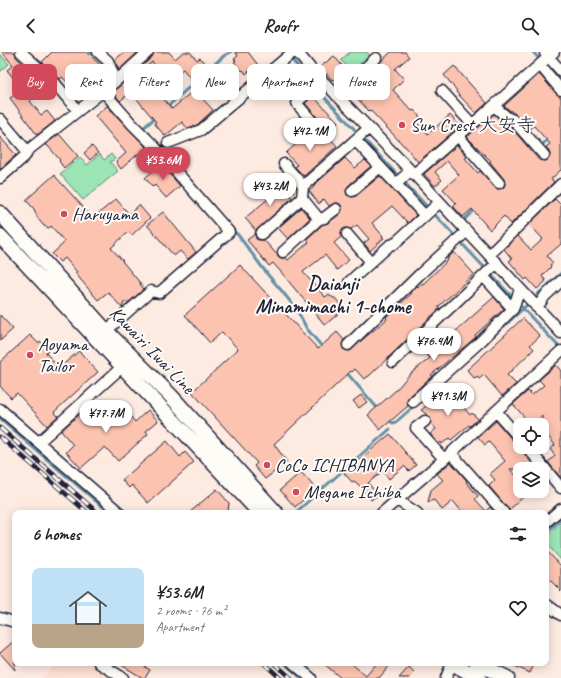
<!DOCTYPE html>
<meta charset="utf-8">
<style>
:root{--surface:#fff;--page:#f2f2f2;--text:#222;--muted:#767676;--accent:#d1495b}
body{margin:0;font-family:Caveat,"Klee One",sans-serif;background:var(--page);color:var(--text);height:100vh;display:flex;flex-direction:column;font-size:15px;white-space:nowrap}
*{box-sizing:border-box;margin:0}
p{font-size:13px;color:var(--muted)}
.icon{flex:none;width:22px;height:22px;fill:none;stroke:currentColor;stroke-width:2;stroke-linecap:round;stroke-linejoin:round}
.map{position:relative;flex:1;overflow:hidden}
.panel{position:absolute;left:12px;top:458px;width:537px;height:156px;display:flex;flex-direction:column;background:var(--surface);border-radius:8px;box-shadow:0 2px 10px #0003}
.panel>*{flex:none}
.banner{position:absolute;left:12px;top:12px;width:537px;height:36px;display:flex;gap:8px}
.fabs{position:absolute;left:513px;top:366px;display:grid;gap:8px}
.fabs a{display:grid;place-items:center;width:36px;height:36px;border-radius:8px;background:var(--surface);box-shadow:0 2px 10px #0003;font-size:20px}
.price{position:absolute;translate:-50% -34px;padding:0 9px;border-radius:14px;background:#fff;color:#222;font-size:13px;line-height:26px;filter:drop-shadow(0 1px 2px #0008)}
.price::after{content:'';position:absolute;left:50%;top:24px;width:12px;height:9px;margin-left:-6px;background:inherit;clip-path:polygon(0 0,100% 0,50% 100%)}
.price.current{background:var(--accent);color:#fff}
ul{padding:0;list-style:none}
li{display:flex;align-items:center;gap:12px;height:100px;padding:0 20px}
li span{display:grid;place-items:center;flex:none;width:112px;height:80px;border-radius:8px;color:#555}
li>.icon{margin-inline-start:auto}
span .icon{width:48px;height:48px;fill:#fffc;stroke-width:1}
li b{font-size:17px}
h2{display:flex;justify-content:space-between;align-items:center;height:48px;padding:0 20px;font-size:17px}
.pill{padding:0 14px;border-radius:8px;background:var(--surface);box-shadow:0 2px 10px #0003;font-size:14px;line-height:36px}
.pill.current{background:var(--accent);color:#fff}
header{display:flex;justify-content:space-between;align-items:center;height:52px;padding:0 20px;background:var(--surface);font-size:18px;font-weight:800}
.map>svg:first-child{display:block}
</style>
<header><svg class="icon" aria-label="back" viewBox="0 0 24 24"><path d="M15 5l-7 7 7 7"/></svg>Roofr<svg class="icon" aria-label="search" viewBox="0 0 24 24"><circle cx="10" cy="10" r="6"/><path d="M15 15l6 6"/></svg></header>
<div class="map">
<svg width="561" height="626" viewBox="0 0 561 626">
<rect width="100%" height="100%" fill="#fdebe2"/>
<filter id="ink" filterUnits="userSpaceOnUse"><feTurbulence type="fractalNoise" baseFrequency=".025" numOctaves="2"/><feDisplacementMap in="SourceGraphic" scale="8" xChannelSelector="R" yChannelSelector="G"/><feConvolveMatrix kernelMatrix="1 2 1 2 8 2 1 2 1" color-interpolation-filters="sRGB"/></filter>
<g filter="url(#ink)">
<path fill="#fddfd3" d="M57,611H91L108,622L104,626H42Z"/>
<path fill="#9be4b3" stroke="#5e8377" d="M350,0H367L372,6L354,23L341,8Z
M0,2L9,12L0,20Z
M100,102L104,108L111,102L115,107L110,110L118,119L83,148L60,122L80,105L87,113Z
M561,470V508L546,491V484Z"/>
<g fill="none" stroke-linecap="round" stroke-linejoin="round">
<path stroke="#6392a6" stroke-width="3" d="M90,0L105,14V34
M285,0L325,46L561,297
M533,0L541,9
M200,25L225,3L231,0
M166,56L196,29
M142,77L156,65
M541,94L549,86
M465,167L475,157
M231,177L238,183L268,223L281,238L297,258L307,277L324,297
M537,243L561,221
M493,284L527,253
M346,320L379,358
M0,367L110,461
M388,368L393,371L396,370L415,353
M295,461L390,377
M546,480L561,467
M284,611L301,626"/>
</g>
<path fill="#fcc3b0" stroke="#22223b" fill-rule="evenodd" d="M2,0H15L16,5L30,19L28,22L43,39L30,49L41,63L47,59L55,69L37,83L10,46L21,38L13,28L14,27L7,18L13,13Z
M52,0H87L101,14L95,20L102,28L87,44L80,37L77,39L62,25L60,27L42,10Z
M124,0H138L119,18L115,8Z
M154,0H169L175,7L183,0H190L197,8L200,6L208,15L201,21L214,36L202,46L213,58L197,73L187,76L182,70L165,84L154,71L156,70L131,40L120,49L113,40L152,5ZM152,10L163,23L149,34L139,22ZM183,17L197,35L172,57L157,39Z
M235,0H248L262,18L254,25L249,19L246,22L243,18L242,19L234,10L236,9L234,7L238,4Z
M391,0H405L409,5L395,17L404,27L393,38L412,59L414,58L420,65L416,69L428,82L450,63L460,74L418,110L405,94H404L370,58L369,59L350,39Z
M334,4L345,17L342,19L347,24L338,32L333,27L332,28L320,15Z
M454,14L487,51L476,61L456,40L457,39L444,23Z
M539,22L561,46V118L551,127L554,130L511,172L504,164L490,178L472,157L463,165L453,154L456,151L443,137L459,123L447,109L435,120L442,128L435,134L424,122L457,93L467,105L465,106L478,121L480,119L497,137L503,136L505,133L504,127L490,110L491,109L467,85L494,62L504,71L509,73L539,108L545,109L548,108L550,102L546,95L550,92L534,74L530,77L518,64L504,54Z
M313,44L338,70L328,79L305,51Z
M107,54L146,95L121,117L116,110L126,101L95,64Z
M311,79L321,88H325L329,85L337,94L304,124L295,115L297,113L286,101Z
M59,82L78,104L64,116L59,109L60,108L48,94L45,93Z
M0,85L16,103L0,117Z
M92,94L98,101L90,108L84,101Z
M345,106L355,116L365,108L371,114L348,134L346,140L347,143L353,145L356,144L380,124L416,163L408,171L392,154L372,171L383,184L382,185L384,186L370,199L364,191L369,187L357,173L351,177L346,176L343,177L341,180V185L334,191L349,208L337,218L325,203L303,220L325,245L328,243L334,246H335L341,253L336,257L339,261L325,273L280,219L273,211L269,214L247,188L255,182L256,187L259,188H264L279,205L281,206H286L288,208L309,190L307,187L322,173L328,171L340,162L342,157L341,153L338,151H335L329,154L324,147L319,152L309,139L314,135L313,134Z
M161,112L180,134L166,146L155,133L153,135L145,126Z
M54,123L93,166L116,147L129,162L139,153L150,166L132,183L128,180L111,196L123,209H122L141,232H140L144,237L129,250H124L122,256L108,240L98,248L75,221L77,220L65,206L60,210L52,202L65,190L51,174L49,176L44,174L38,167L34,157L26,148Z
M287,131L294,139L290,143L292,146L256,179L245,166Z
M555,147L561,153V192L547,204L553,211L550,213L551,215L542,224L546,229L537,237L527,226L525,228L509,209L512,207L504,197L518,184L531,198L543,187L529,172Z
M301,156L310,166L288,187L278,176Z
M163,160L196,200L188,207L180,199L174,204L147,173Z
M454,200L474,222L438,255L440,256L369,324L364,327L355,317L352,320L351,319L274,392L287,410L265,427L254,414L257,411L192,340L238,297L222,280L210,291L185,263L240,213L318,297L337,280L344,288L342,292L343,297L349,299L387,267L386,265L412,241L411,240L417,234L418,235L423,231V232L448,208L447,207Z
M494,245L504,257L475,283L476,285L431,323L432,324L409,345L407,348L408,354L380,378L368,363L395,339L410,322L430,306L419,294L437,277L447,287Z
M0,263L13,277L0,289Z
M523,266L540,284L530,293L534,297L507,323L516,332L502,344L484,323L479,327L477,325L475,327L467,318Z
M30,283L38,291L40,289L48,298L46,301L59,316L79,299L98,320L54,360L58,364L47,374L17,341L11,346L0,334V310Z
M556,313L561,319V426L548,410L555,404L550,397L555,393L542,377V364L531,373L513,352L528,339L532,343L544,333L539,328Z
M448,337L470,363L472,361L478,367L470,374L469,373L451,388L449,386L442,392L441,390L439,392L430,382L436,377L431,371L430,365L421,358Z
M361,343L367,350L359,356L353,349Z
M120,352L135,370L148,358L158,369L146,379L148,382L118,409L105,395L81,416L66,400L73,393L61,379L84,358L97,372Z
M496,369L515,391L519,393L522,399L537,417H510L520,428V439H530L509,458L489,434L495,428L490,422L505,409L489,390L485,393L478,385Z
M390,382L416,413L409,419L404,414L389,427L383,419L368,431L378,443L371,448L358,432L354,429L352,430L344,421Z
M167,389L180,405L185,400L194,410L148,451L132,433L129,436L122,428Z
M451,410L467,429L466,430L478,444L475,447L486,459L490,455L495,461H463L453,449L442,458L434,448L428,450L431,438L443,428L437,422Z
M301,420L316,437L295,455L280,438Z
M217,437L229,451L228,461H189Z
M546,498L561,514V539L546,524Z
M15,588V618L0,601Z
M118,611H139L150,618L145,626H143Z
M323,611H351L366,624L377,611H392L379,626H341Z
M508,611H535L530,621Z
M409,615L415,621L410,626H399Z"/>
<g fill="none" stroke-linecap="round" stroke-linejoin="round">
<defs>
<path id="street" d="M21,0L54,30L78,59
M98,0L108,9L116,29
M297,0L311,17L414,122L561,281
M545,1L561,19
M540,13L561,38
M322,28L297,50L298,53L323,82
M103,39L132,72L154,94L229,180L159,241L151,239L106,279
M442,39L472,72
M336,43L376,6
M494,54L508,66L513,68L544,103
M0,67L27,99
M458,84L499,131
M355,88L396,132L410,119
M168,91L201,78L293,0
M284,112L303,134
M414,122L472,72L480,66L554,0
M0,126L25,104L27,99L116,29L148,0
M396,132L425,164
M352,139L380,115
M302,146L319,167
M261,182L302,146L303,134L369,76
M347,182L371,210
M283,200L319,167L324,166L336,157
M489,203L561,132
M483,224L513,257
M349,230L390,193L394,192L440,150
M536,255L541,250L545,244L561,229
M348,293L419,223L467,179
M393,310L497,211
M413,350L481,289L513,257L520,237
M0,357L120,461
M496,359L520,387
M425,369L416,376L444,407
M39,390L123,314
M527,395L561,436
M451,401L504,461
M397,448L417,461
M382,461L451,401L561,299
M546,470L561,457
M546,552L561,563
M0,566L15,570
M99,611L123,626
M293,611L311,626
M446,626L452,611"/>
<path id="secondary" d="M0,161L106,279L171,344L276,461
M0,184L260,461
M452,611L479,626
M477,611L507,626"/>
</defs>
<use href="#street" stroke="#22223b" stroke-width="13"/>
<use href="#secondary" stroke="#22223b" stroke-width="17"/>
<use href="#street" stroke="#fdfcf7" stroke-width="10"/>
<use href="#secondary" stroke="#fdfcf7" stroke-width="14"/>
<defs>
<path id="rail" d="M0,376L98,461
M0,385L88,461
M264,611L280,626
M274,611L291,626"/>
</defs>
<use href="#rail" stroke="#22223b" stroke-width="4.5"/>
<use href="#rail" stroke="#fdfcf7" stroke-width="3" stroke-dasharray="9" stroke-linecap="butt"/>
</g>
</g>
<g fill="#d1495b" stroke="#fdfcf7" stroke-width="1.5">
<circle cx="402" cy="73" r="4"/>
<circle cx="64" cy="162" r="4"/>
<circle cx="30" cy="303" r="4"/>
<circle cx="267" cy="413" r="4"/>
<circle cx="296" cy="440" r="4"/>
</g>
<g text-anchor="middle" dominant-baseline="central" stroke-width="4" stroke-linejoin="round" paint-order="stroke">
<g font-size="19" fill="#22223b" stroke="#fdfcf7" text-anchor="start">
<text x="410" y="73">Sun Crest 大安寺</text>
<text x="72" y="162">Haruyama</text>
<text x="38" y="292">Aoyama<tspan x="38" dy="22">Tailor</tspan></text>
<text x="275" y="413">CoCo ICHIBANYA</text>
<text x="304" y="440">Megane Ichiba</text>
</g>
<g font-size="19" fill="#22223b" stroke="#fdfcf7">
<text transform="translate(152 298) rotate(46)">Kawairi Iwai Line</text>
</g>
<g font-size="20" font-weight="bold" fill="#22223b" stroke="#fdfcf7">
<text x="333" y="231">Daianji<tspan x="333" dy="23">Minamimachi 1-chome</tspan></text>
</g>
</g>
</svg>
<div class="fabs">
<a><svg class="icon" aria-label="locate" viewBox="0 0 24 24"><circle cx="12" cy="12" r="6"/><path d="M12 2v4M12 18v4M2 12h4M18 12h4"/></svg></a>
<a><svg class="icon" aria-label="layers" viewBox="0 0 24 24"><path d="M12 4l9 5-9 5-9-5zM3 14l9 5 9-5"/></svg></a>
</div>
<b class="price" style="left:310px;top:100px">¥42.1M</b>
<b class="price current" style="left:163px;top:129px">¥53.6M</b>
<b class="price" style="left:270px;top:155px">¥43.2M</b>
<b class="price" style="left:434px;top:310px">¥76.4M</b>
<b class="price" style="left:448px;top:365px">¥91.3M</b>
<b class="price" style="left:106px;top:382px">¥77.7M</b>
<div class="banner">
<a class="pill current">Buy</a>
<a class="pill">Rent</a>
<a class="pill">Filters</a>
<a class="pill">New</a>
<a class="pill">Apartment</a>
<a class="pill">House</a>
</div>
<section class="panel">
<h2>6 homes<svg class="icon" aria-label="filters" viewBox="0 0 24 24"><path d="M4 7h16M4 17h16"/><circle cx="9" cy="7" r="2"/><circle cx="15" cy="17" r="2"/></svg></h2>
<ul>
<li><span style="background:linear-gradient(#bfe0f5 70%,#b9a48a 0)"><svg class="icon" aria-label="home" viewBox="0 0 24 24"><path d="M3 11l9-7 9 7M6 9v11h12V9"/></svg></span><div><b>¥53.6M</b><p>2 rooms · 76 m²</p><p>Apartment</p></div><svg class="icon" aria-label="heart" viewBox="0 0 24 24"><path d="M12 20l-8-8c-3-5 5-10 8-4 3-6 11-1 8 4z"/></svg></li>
</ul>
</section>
</div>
